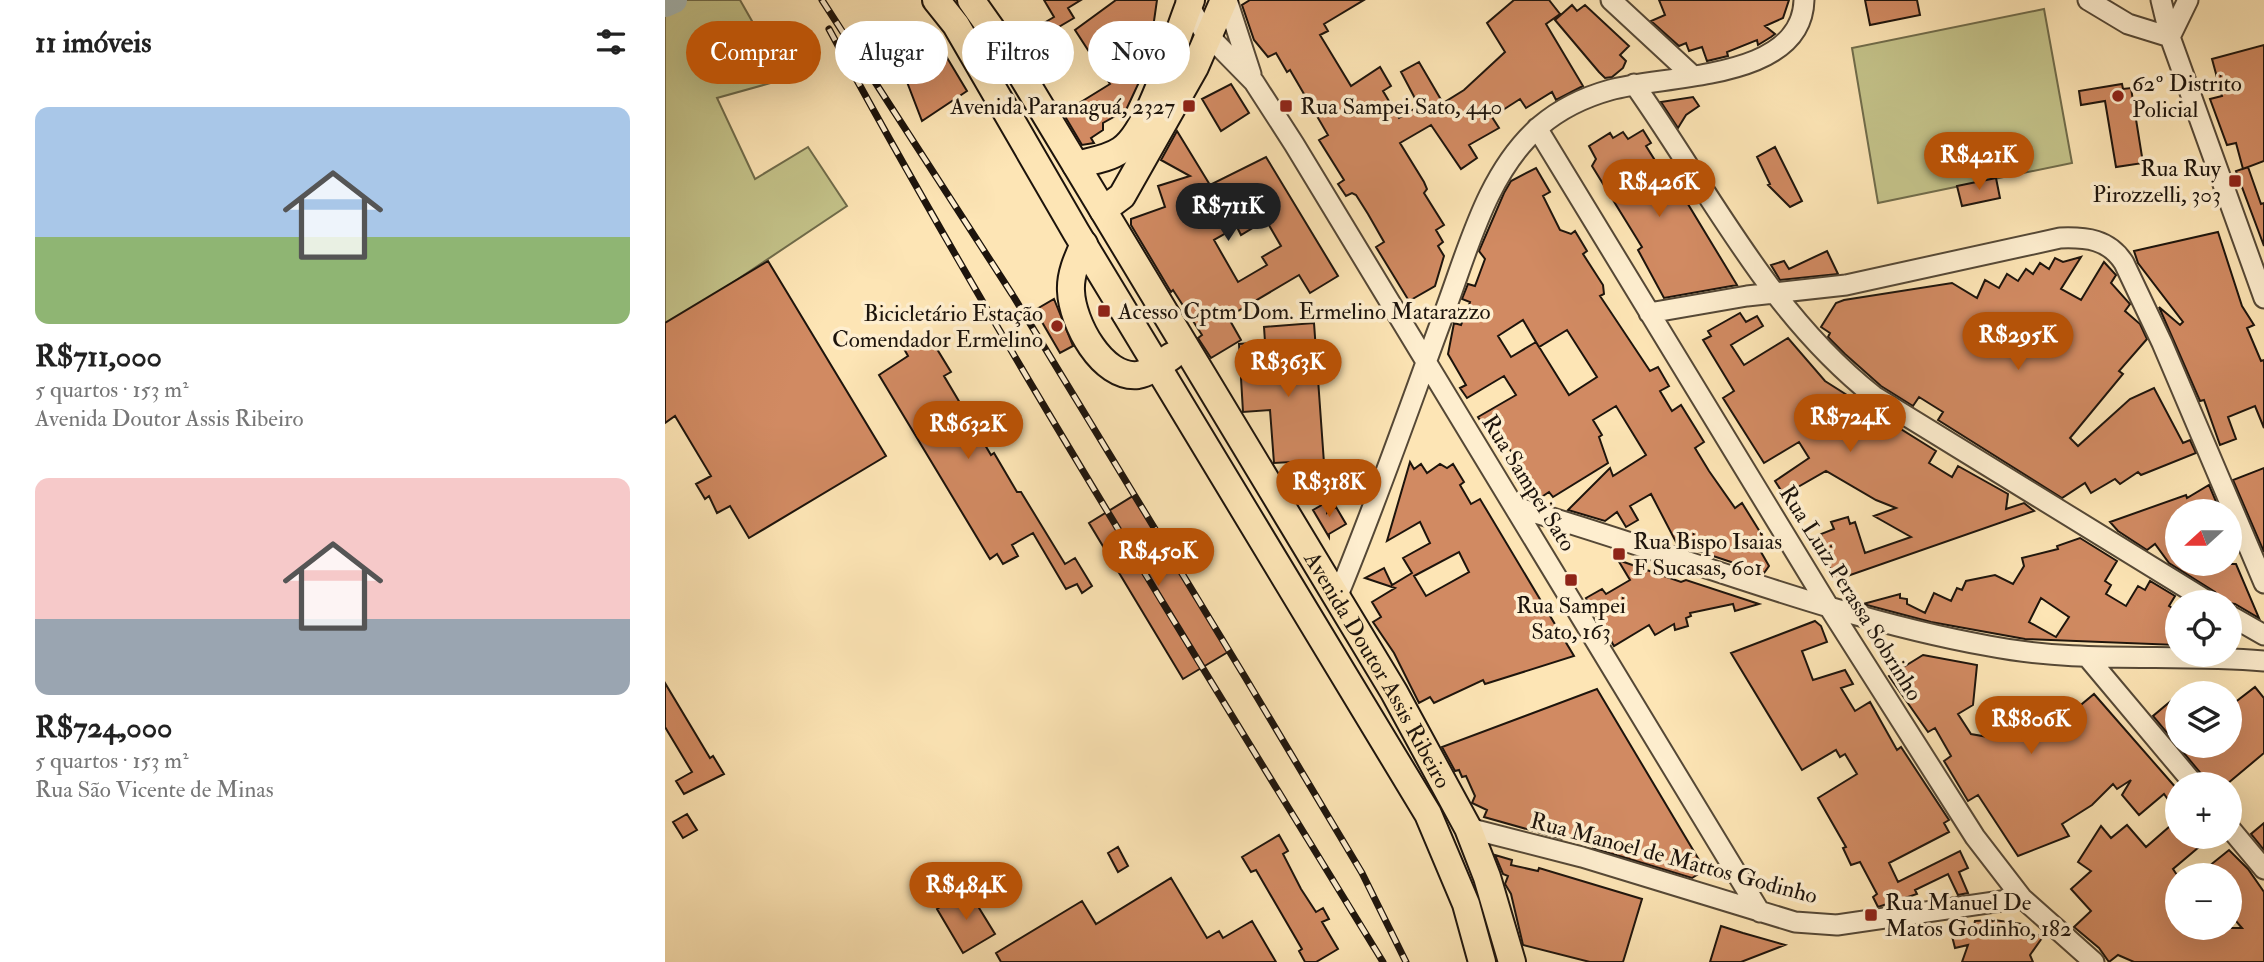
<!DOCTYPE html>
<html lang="pt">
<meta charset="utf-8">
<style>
:root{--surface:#fff;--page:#f2f2f2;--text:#222;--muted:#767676;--accent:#b45309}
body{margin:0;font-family:"IM FELL Double Pica",serif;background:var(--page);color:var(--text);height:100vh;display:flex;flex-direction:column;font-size:26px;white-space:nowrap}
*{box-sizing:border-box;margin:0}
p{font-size:23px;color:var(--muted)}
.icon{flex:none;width:38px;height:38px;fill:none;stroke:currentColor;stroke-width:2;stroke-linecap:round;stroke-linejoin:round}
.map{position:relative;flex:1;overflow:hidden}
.sheet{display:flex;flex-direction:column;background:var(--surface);width:665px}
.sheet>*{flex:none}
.guide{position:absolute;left:21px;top:21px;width:665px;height:63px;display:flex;gap:14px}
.needle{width:46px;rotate:249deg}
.buttons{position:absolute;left:1500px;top:499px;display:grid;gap:14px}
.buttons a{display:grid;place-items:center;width:77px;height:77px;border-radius:50%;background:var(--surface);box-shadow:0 7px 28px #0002;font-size:35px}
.price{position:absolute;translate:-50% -60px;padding:0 16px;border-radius:24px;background:var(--accent);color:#fff;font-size:23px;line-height:46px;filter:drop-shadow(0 2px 4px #0008)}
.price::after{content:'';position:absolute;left:50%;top:42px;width:21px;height:16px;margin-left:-10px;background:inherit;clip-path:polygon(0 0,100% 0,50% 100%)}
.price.current{background:#222;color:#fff}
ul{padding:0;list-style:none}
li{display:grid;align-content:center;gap:14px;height:371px;padding:0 35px}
li span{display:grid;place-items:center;height:217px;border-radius:14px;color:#555}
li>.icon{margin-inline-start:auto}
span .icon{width:126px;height:126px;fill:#fffc;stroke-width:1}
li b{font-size:30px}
h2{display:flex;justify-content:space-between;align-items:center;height:84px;padding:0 35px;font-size:30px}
.chip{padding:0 24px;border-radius:32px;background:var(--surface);box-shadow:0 7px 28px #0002;font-size:24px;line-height:63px}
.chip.current{background:var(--accent);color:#fff}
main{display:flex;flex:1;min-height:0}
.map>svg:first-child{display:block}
</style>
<main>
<section class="sheet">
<h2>11 imóveis<svg class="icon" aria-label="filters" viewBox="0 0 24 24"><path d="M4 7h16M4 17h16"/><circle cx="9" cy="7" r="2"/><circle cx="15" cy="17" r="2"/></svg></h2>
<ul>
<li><span style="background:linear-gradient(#a9c7e8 60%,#8fb573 0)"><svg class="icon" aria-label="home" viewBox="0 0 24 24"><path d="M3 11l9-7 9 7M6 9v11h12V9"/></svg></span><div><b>R$711,000</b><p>5 quartos · 153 m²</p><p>Avenida Doutor Assis Ribeiro</p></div></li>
<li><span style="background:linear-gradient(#f6c9c9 65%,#9aa5b1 0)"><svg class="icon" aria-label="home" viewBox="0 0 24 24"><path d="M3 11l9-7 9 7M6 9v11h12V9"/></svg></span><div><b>R$724,000</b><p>5 quartos · 153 m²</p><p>Rua São Vicente de Minas</p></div></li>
</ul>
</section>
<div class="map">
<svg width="1599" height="962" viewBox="0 0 1599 962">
<rect width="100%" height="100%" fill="#fde5b5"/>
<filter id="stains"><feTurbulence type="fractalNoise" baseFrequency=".00286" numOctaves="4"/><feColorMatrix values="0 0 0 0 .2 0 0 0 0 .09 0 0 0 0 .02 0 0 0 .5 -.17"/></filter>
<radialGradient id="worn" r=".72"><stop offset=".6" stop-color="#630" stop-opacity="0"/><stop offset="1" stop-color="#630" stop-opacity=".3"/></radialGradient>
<path fill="#c4c38a" stroke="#706c4b" stroke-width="2" d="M0,0H75L120,79L52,98L90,179L143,147L182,206L0,328Z
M1379,9L1407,163L1213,203L1187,48Z"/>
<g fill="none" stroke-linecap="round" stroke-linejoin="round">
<path stroke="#a7bcba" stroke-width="26" d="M0,4L9,0"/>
</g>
<path fill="#d18a62" stroke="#1d140c" stroke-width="2" fill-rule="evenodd" d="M379,0H416L403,8L409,18L382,34L387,44L374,52L362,33L389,17Z
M451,0H492L483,63L461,110L438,123V130L426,138L429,143L417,145L398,113L445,84L410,30Z
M585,0H699L659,24L663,31L655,35L686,86L715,67L726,86L718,91L734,118L754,106L736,72L754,62L778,103L799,90L840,52L822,23L849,0H884L895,14L881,24L918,86L891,100L887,92L861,108L855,99L827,117L834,128L804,145L812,158L796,169L766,125L735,143L759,182L762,189L759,193L779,225L771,230L778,242L773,246L779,256L770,286L744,301L711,247L719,242L703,214L691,195L687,193L681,196L673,184L679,180L654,140L663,135L625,70L622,72L611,53L603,57L589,40L577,5Z
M994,0H1124L1118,18L1100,26L1110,34L1106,37L1093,45L1092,40L1062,52L1063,56L1042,61L1037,47L1024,51L1021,43L1014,46L986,21L1000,15Z
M1200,0H1252L1255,15L1205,25Z
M907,5L912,11L920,5L964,46L955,55L961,61L958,68L947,77L940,78L934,72L890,20Z
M1599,45V161L1578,169L1571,143L1562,145L1545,99L1557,96L1547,59Z
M281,56L302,91L257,121L237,69L249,62L255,72Z
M566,84L584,113L556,131L537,99Z
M1457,84L1458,89L1466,88L1478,163L1451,167L1440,101L1416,105L1414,91Z
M1028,97L1034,106L1021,115L1013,128L996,102Z
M978,130L986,143L981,146L996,170L983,178L998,202L1015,191L1072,285L999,298L973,250L977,247L927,166L931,159L924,146L945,133L948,138L958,132L963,139Z
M512,131L545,185L601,157L673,276L645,293L634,275L563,317L576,340L546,358L533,338L537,335L508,290L506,292L466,225V219L500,207L493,186L525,176L496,160ZM601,220L616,246L597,257L602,265L573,282L549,240L572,227L576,235Z
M1110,147L1137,201L1125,207L1103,185L1105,184L1092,157Z
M1583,167L1596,204L1599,203V246L1571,171Z
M871,168L885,192L878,196L895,230L906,234L910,231L922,251L918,254L938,285L939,294L935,296L985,371L993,367L1004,386L995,391L1007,411L1016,405L1039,442L1030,448L1044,471L1070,508L1077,503L1100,540L1092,545L1104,566L1099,573L1012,544L986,494L965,506L973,520L961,527L952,512L940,521L903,510L945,468L948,476L981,455L951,406L928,420L937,435L934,437L943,463L888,497L884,492L875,498L852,482L859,474L840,441L831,446L813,417L851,395L839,376L802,398L795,388L801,385L783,354L789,323L796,325L805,302L797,299L803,284L810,286L820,259L814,251L839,193L846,181ZM858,320L874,347L902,330L932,377L904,395L871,342L846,357L833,336Z
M1331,178L1335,198L1297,206L1292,186Z
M1553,232L1577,306L1589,325L1582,328L1596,361L1599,360V428L1590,406L1563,417L1571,439L1555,445L1539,400L1535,401L1494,307L1515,325L1518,322L1473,263L1469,251Z
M1162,251L1173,274L1115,280L1106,265L1119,261L1124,269Z
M1416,257L1396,289L1416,300L1439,262L1451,275L1446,283L1465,304L1460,311L1475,324L1482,339L1454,371L1458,374L1405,438L1413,446L1465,399L1489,388L1518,443L1525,440L1531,453L1476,475L1473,472L1455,484L1450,479L1426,493L1420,483L1397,498L1273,420L1278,412L1254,397L1248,406L1216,386L1180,354L1163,337L1165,333L1156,327L1171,303L1179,300L1287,283L1312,298L1320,280L1334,288L1342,274L1353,281L1361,269L1368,274L1375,263L1384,269L1390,258L1398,262Z
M103,261L221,456L84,538L65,506L52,513L44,496L40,499L31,484L46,476L10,416L0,423V323Z
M389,299L408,346L395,353L370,310Z
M1075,313L1081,322L1092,316L1098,326L1066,345L1079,365L1123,338L1160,381L1204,409L1199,418L1221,432L1226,423L1271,451L1264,463L1287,477L1293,466L1343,494L1341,509L1359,503L1369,511L1171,580L1163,564L1156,534L1169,529L1166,522L1183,517L1185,524L1190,522L1200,553L1246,537L1209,516L1231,508L1211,500L1161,471L1119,495L1110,481L1144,458L1134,442L1099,463L1058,398L1069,391L1038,340L1046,336L1043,331Z
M649,323L661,491L628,493L626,462L609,463L605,410L578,412L574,344L600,342L599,327Z
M254,337L259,346L267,341L286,372L279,376L326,455L329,453L352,492H356L400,564L410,558L427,586L417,593L412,584L401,589L368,533L347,545L353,556L338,564L332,554L325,559L214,375L243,356L238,347Z
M745,462L749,469L756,464L762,473L775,464L782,468L788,464L799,482L795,485L806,504L815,499L909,656L820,684L818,680L769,703L765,697L754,703L729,653L708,622L716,617L707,602L730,588L700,578L719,568L727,585L747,573L738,558L765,543L755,522L722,541ZM794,552L804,572L761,596L749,576Z
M1599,468V552L1568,480Z
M1544,485L1555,511H1512V564H1571L1594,618L1570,604L1558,602L1550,592L1504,563L1490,544L1482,550L1453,531L1445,522L1521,495L1522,498Z
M468,496L563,652L518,679L424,523Z
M662,502V513L671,507L681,524L664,534V537L648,510Z
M1415,538L1452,561L1440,581L1446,585L1441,594L1461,606L1473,586L1480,590L1485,581L1510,596L1504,606L1512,611V645L1360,639L1266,622L1198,604L1235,594V598L1242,599V604L1260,613L1269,593L1286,601L1292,588L1297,590L1301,581L1330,575L1348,584L1359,566L1357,558L1393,549L1392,546ZM1376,598L1404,617L1391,637L1364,622Z
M953,560L1016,582L1021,580L1094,604L1070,611L1068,604L1025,613L1026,616L1021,618L1023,626L1010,630L1009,624L990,635L984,625L949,646L921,598L937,589L941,594L965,580Z
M1150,621L1156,626L1162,642L1137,651L1148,680L1180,670L1188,684L1176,688L1190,711L1205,702L1232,750L1236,747L1284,820L1279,823L1284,832L1224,863L1233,882L1295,851L1303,868L1294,872L1303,893L1293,895L1283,874L1250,890L1252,894L1213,907L1208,897L1212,894L1195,862L1186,865L1178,848L1181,847L1153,798L1192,774L1180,754L1175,757L1171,750L1137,770L1066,653Z
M1258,655L1312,665L1308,705L1293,714L1306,734L1340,740L1342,725L1353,726L1356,698L1373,700L1369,744L1429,694L1512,789V812L1499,794L1474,815L1457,795L1466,780L1452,789L1448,784L1427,805L1397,824L1404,836L1353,856L1313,795L1303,801L1279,761L1286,756L1270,728L1263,732L1224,676Z
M0,683L45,758L48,756L59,774L19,794L11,781L27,772L0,727Z
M1590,687L1599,698V753L1562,784H1541L1538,776L1513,746H1564V707Z
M932,689L1040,870L1027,878L928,848L929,844L902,835L897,839L819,817L822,810L807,803L810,796L801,776L797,777L794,770L790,771L777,747Z
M1512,696V745L1488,716Z
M22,814L32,830L18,838L8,822Z
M1512,820V836H1547L1508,869L1512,875V928H1577L1564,913V875H1533L1564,850L1583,869L1599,892V962H1469L1453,955L1444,962L1434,948L1409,927L1426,911L1406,889L1426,871L1413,862L1436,826L1446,838L1462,825L1481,847Z
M1599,823V850L1586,834Z
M614,835L623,851L618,854L636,889L651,912L658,908L664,919L657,922L673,949L651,962H640L634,951L637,949L591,870L586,872L577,857Z
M453,847L463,866L453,872L443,853Z
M830,855L847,860L846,865L873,871L874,868L977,899L958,962H925L858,945L846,894L840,884L843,876L838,874Z
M506,878L542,938L554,931L558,938L587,921L611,962H336L331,953L417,901L431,924Z
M303,890L330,934L298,953L272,909Z
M1329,920L1357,924L1377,938L1365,955L1368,962H1297L1303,945L1290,948L1287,936L1307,931L1310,921Z
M1056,926L1078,933L1120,945L1076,962H1045Z"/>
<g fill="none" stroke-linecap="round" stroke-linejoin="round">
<defs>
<path id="minor" d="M521,0L538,30L589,82L629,144L1095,912
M562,0L586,74
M946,0L1028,76
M1423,0L1463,24L1505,37L1523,0
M1496,0L1505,37L1599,298
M969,84C1046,193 1103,312 1209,396L1544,602
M872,128L1162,604L1310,837L1357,898L1429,962
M984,313L1082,296L1181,285L1395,238C1421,237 1444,239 1459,263L1497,343L1599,583
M850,507C1008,552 1162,617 1324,646C1416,664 1507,653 1599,661
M671,600C711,504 745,405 781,308C804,246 823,171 875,126C895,109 920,97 945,90C1002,74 1137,81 1139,0
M1564,615L1599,635
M1424,659L1529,784
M1564,827L1599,869
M803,828L917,857L1130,922L1172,925L1357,898"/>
<g id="major">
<path d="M271,0L291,25L411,232L763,814L801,904L817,962"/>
<path id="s1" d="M306,0L342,51L729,692L803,828L822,877L847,962"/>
<path d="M411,165C426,161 443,159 456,150C486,130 511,36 526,0"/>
<path d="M438,210L457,196L530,67L559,0"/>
<path d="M419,244C412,259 405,275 406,291C407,322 437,379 473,375C485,373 496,363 507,356"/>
</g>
</defs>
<use href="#minor" stroke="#554836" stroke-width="23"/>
<use href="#major" stroke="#1d140c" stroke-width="30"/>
<use href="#minor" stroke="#feeecf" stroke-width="19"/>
<use href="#major" stroke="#fde5b5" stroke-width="26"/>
<defs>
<path id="rail" d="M157,0L347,294L580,677L697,873L741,962
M164,29C336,347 530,654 718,962"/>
</defs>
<use href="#rail" stroke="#1d140c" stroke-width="7"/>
<use href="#rail" stroke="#feeecf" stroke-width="4.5" stroke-dasharray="13" stroke-linecap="butt"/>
</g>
<g fill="#8f2418" stroke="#feeecf" stroke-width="2.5">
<circle cx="1453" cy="96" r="7"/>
<rect x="517" y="99" width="14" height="14" rx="3.5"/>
<rect x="614" y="99" width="14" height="14" rx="3.5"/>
<rect x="1563" y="174" width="14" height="14" rx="3.5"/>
<rect x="432" y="304" width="14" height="14" rx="3.5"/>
<circle cx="392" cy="326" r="7"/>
<rect x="947" y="547" width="14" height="14" rx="3.5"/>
<rect x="899" y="573" width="14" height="14" rx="3.5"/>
<rect x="1199" y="908" width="14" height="14" rx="3.5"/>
</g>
<g text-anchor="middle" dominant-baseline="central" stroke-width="7" stroke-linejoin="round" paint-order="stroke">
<g font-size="23" fill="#1d140c" stroke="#feeecf" text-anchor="start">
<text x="1467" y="83">62º Distrito<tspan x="1467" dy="26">Policial</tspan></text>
<text x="510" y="106" text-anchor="end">Avenida Paranaguá, 2327</text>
<text x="635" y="106">Rua Sampei Sato, 440</text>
<text x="1556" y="168" text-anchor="end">Rua Ruy<tspan x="1556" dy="26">Pirozzelli, 303</tspan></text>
<text x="453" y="311">Acesso Cptm Dom. Ermelino Matarazzo</text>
<text x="378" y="313" text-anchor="end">Bicicletário Estação<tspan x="378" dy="26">Comendador Ermelino</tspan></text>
<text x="968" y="541">Rua Bispo Isaias<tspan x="968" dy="26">F Sucasas, 601</tspan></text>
<text x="906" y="605" text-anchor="middle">Rua Sampei<tspan x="906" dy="26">Sato, 163</tspan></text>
<text x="1220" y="902">Rua Manuel De<tspan x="1220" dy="26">Matos Godinho, 182</tspan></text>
</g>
<g font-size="23" fill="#1d140c" stroke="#feeecf">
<text transform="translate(864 483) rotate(58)">Rua Sampei Sato</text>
<text transform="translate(1186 593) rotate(58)">Rua Luiz Perassa Sobrinho</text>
<text stroke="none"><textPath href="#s1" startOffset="784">Avenida Doutor Assis Ribeiro</textPath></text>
<text transform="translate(1009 858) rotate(15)">Rua Manoel de Mattos Godinho</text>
</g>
</g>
<rect width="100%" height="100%" filter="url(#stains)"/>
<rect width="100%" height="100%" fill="url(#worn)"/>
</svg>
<div class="buttons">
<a><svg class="needle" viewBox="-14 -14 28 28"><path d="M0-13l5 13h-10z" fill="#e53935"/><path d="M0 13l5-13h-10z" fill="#767676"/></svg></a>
<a><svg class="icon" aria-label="locate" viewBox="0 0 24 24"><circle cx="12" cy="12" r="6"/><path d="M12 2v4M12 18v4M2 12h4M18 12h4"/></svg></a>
<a><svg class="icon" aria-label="layers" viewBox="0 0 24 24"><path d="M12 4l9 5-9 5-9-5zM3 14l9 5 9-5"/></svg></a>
<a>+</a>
<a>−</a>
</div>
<b class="price" style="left:1314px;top:192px">R$421K</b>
<b class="price" style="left:994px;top:219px">R$426K</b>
<b class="price current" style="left:563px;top:243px">R$711K</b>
<b class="price" style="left:1353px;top:372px">R$295K</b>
<b class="price" style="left:623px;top:399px">R$363K</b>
<b class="price" style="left:1185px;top:454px">R$724K</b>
<b class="price" style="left:303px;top:461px">R$632K</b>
<b class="price" style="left:664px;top:519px">R$318K</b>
<b class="price" style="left:493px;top:588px">R$450K</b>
<b class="price" style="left:1366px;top:756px">R$806K</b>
<b class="price" style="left:301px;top:922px">R$484K</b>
<div class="guide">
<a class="chip current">Comprar</a>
<a class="chip">Alugar</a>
<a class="chip">Filtros</a>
<a class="chip">Novo</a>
</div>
</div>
</main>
